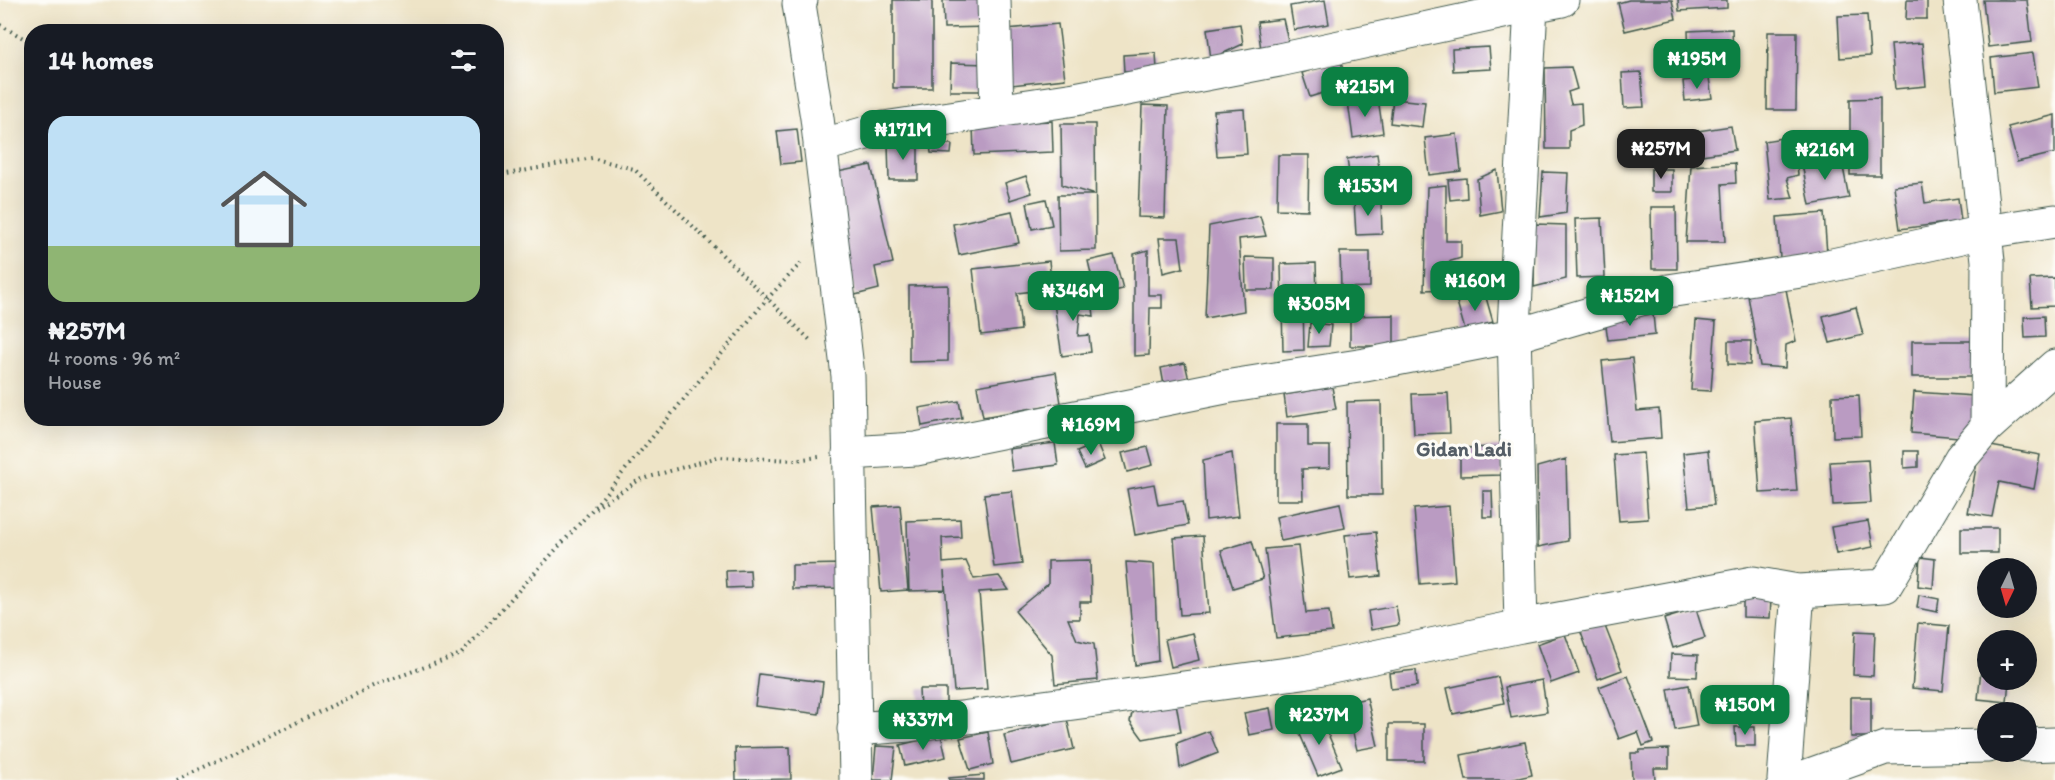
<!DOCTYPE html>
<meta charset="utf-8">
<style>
:root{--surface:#171b24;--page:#242831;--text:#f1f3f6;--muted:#9ea1a6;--line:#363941;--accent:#0b8043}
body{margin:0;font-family:Itim,sans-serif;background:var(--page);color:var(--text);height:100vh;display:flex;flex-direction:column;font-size:22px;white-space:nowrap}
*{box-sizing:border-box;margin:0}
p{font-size:20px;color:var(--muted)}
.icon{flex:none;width:33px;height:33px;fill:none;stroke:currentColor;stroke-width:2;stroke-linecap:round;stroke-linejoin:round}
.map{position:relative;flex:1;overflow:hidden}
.panel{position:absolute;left:24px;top:24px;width:480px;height:402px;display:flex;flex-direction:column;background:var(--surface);border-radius:24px;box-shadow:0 6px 24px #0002}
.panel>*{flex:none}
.needle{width:39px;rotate:185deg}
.fabs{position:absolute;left:1977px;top:558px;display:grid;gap:12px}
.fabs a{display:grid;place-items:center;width:60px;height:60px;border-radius:50%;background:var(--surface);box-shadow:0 6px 24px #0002;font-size:30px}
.price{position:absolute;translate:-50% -51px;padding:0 14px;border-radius:12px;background:var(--accent);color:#fff;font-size:20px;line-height:39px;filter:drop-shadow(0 2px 3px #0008)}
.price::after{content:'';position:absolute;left:50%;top:36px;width:18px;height:14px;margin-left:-9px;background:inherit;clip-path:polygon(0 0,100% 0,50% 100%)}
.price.active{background:#222;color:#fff}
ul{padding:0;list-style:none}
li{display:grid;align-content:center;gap:12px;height:318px;padding:0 24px}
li+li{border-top:2px solid var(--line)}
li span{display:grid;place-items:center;height:186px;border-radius:18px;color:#555}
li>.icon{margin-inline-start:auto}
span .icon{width:108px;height:108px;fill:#fffc;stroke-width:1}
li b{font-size:26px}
h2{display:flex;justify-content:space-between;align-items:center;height:72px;padding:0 24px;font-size:26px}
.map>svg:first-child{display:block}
</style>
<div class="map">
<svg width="2055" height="780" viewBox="0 0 2055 780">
<rect width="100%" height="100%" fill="#fdfcf7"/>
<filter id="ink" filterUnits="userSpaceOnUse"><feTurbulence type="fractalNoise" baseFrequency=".0167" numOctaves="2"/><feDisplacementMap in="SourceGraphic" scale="12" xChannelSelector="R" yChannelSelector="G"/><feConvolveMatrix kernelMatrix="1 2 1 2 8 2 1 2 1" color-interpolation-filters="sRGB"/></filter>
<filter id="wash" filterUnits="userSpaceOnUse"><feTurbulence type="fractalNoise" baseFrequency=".008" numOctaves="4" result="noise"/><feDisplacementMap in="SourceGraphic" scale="24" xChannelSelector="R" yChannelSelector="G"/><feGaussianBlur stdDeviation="1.35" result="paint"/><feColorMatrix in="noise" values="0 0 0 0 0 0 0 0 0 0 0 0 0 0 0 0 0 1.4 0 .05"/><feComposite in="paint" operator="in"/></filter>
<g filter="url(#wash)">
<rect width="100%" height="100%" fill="#eee4c7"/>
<g id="blocks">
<path fill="#ba9bc2" d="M893,0H932V88H893Z
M943,0H989V27L944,28Z
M1325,0L1329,24L1294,30L1290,6Z
M1629,0H1672L1676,19L1625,31L1618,3Z
M1678,0H1727V8L1679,11Z
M1907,0H1927V19H1906Z
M1983,0H2027L2032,42L1988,47Z
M1867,15L1870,56L1840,58L1838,16Z
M1283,19L1288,41L1261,49L1257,22Z
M1058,24L1065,79L1002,86L996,30Z
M1240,24L1243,44L1211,59L1207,29Z
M1732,29L1733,55L1689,58L1688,31Z
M1768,32H1797L1796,110H1767Z
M1922,43L1926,86L1895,89L1891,45Z
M1489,47L1491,69L1453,71L1452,49Z
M1156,53L1157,70L1124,72L1123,55Z
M2033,53L2038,87L1994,92L1991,58Z
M1340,60L1348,85L1310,97L1302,73Z
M951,63L989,64L988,91H950Z
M1571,67L1577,89L1568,92L1571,104L1581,103L1582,125L1569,130V149H1546L1545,68Z
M1641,72L1644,107L1624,108L1622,73Z
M1709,78L1712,98L1685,101L1683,81Z
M1378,98L1383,133L1353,138L1348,102Z
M1880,98V175H1850V99Z
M1393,99L1425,102L1422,127L1390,123Z
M1142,105L1168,106L1165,218L1138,217Z
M1244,109L1247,154L1217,156L1214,111Z
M2055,115V153L2017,162L2008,127Z
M1052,121L1053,152L974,155L973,124Z
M1061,124H1095L1096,250L1059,251L1058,195H1095L1062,185Z
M1731,126L1735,150L1655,162L1651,138Z
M797,129L801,162L781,164L777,131Z
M1457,134L1461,171L1429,175L1425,138Z
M1794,136L1798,175L1787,178L1793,198L1770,200L1764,141Z
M888,143H918V180H889Z
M930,144H952L951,154L931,153Z
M1377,154L1382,189L1352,193L1347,159Z
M1278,155H1309L1308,210L1277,209Z
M1841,157L1849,198L1810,205L1802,164Z
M1735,163L1736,183L1722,184L1725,242H1686L1691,166Z
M871,165L893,263L875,267L879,289L855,295L828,174Z
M1651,169H1672V192H1651Z
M1497,170L1501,211L1480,215L1477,179Z
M1543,172L1568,173L1566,213L1540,217Z
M1026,176L1032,193L1010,200L1005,183Z
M1466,178L1467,198L1450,200L1448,180Z
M1922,183L1925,203L1958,198L1961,221L1900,229L1894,186Z
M1446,185V241H1461V258L1448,262L1447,289L1424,290L1427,187Z
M1046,199L1052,225L1032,229L1027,203Z
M1381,200L1382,234L1356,235L1354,201Z
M1651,207H1676L1677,269H1652Z
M1012,211L1019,243L959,255L953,224Z
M1824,213L1827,254L1780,258L1777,217Z
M1260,216L1266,236L1239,239L1244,311L1205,318L1209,226Z
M1602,218L1605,277L1577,278L1575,219Z
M1535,224L1566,225V279L1534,287Z
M1159,238H1179L1183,268L1163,273Z
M1148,250V295H1162V308H1150L1149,355L1134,356V254Z
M1340,252H1370V287L1341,288Z
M1114,255L1123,289L1096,295L1088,261Z
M1245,257L1274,258V290H1246Z
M1049,261L1052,289L1017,293L1021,330L981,335L973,269Z
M1316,263L1317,297L1303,301L1304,350L1283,351L1281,264Z
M2055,278V306L2032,307L2030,279Z
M1785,284L1796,341L1786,345L1785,368L1760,366L1747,290Z
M948,285V361L909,362V286Z
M1091,292L1094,316L1080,314L1078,336L1089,335L1091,352L1062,356L1053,297Z
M1485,294L1493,322L1465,330L1457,302Z
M1856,307L1863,335L1830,343L1823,316Z
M1653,314L1655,335L1608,340L1605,319Z
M1394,315V346H1350V316Z
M2044,316L2045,337L2025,338L2024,317Z
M1696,320L1716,322L1711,391L1691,390Z
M1310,323L1331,325L1329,346L1308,347Z
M1728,341H1751L1750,365L1728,364Z
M1912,341H1981L1982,377H1912Z
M1632,358L1637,411L1659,409L1661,438L1610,442L1602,361Z
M1185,363L1189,380L1164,385L1161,368Z
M1056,372L1061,403L983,417L977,386Z
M1332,387L1336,409L1287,417L1284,395Z
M1914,392L1974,396L1971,438L1911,433Z
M1448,393L1450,433L1414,434L1412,394Z
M1859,395L1861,436L1833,437L1832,396Z
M959,401L962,418L922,426L919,408Z
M1381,401L1382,495H1348L1347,402Z
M1791,418L1797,491L1760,493L1755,421Z
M1276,424H1308V446H1330V468L1302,469L1303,500H1276Z
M1055,443L1058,465L1012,471L1009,449Z
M1098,443L1105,460L1085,469L1077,452Z
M1980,444L2040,455L2034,489L1999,482L1992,517L1968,513Z
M1148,447L1153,465L1127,472L1122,453Z
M1502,447V475L1460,476V448Z
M1708,450L1714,505L1689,507L1683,453Z
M1904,451H1918V467L1904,468Z
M1232,453L1239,516L1206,520L1203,460Z
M1643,453L1648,519L1619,521L1614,455Z
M1566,459L1568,541L1538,547L1537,467Z
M1868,460L1871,503L1833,505L1830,462Z
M1154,484L1158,505L1183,501L1188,525L1135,535L1127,489Z
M1012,491L1022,564L994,567L984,494Z
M1483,491H1492L1493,517H1483Z
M1340,503L1345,528L1281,541L1276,517Z
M900,505L908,590L881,592L873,507Z
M1449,506L1455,581L1420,584L1414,509Z
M960,519L961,537L942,538L943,563L966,561L974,579L999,576L1009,590L979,592L987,689L954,691L944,571L945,590L909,591L907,521Z
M1868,521L1873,547L1836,554L1831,527Z
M1961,528H1998V553H1961Z
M1376,532L1381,576L1350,579L1345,535Z
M1203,536L1209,613L1180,615L1174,538Z
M1252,541L1263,579L1233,588L1221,550Z
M1298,546L1306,613L1329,611L1332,632L1276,638L1265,549Z
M1920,557L1935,559L1933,588L1918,586Z
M1090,560L1091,602H1080V619H1068L1077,640L1094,644L1098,680L1055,684L1052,655L1015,611L1048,584V561Z
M1126,562L1154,564L1158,661L1135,665Z
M844,564V588L792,589V565Z
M750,570L751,587L727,588L726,571Z
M1919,595L1939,599L1937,612L1917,608Z
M1743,598L1771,599L1770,618L1743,617Z
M1396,606L1399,625L1371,630L1368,611Z
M1696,609L1705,638L1673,648L1664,619Z
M1603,621L1622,670L1598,679L1580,630Z
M1918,623L1949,626L1943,691L1912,688Z
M1855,631L1875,632L1873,676L1853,675Z
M1193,633L1199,660L1171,667L1165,639Z
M1565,634L1579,673L1551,683L1537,644Z
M1671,654L1698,655L1697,677L1670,676Z
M1981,669L1988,670V680H2009L2007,702L1978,699Z
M1416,670L1417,686L1391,689L1389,673Z
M759,674L823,682L819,714L755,706Z
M1628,676L1653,742L1643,746L1638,732L1619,739L1599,687Z
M1498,677L1504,703L1453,714L1447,688Z
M1542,680L1547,712L1511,718L1505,687Z
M1689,685L1697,726L1675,730L1668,689Z
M919,689H946V708H920Z
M1175,697L1181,732L1143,739L1130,721L1134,705Z
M1851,697H1871V737H1851Z
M1367,698L1378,746L1357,750L1346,703Z
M1270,708L1274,730L1249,735L1244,713Z
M1320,715L1342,767L1318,776L1296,725Z
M1067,719L1074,749L1011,764L1004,735Z
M1389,724H1424V761H1389Z
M1735,727H1755V746H1736Z
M1209,731L1218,753L1180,768L1177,743Z
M988,732L993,764L970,770L960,738Z
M941,735L946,757L905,766L900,745Z
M1525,742L1532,775L1510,780H1466L1461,755Z
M876,746L896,747L892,780H873Z
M790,747L791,779L736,780L735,748Z
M1669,749V768H1654L1655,780H1632L1631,753H1639L1640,750Z
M984,775V780H949V778Z"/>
</g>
</g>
<g filter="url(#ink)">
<use href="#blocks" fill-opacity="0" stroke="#3e564a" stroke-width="1.5"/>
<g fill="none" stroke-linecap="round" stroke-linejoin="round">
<defs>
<path id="minor" d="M801,0L799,4L817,118L848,376L856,780
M994,0L997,111
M1531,0V6L1562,0
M820,146L884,128L1075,99L1279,60L1531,6L1514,328L1521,626L1753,583L1798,591
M1987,427L2055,366
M849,453L916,449L1225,387L1365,365L1514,336L1668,291L1814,269L1985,232L2055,221
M854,729L909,725L1303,672L1521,626
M2026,745L2055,744
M1784,780L1798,591L1885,586L1961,458L1987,427L1988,261L1960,0
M1796,780L1885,748L1988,746"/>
</defs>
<use href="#minor" stroke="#3e564a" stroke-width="35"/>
<path stroke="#3e564a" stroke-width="4" stroke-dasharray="1.5 4.5" stroke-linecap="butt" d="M0,25L32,43
M496,176L592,158L634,169L810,340
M595,508L639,480L718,457L796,460L819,457
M177,780L375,685L461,654L591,511L767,299L801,263"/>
<use href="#minor" stroke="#fff" stroke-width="33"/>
</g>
</g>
<g text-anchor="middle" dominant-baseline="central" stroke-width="6" stroke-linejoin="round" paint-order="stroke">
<g font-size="21" font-weight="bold" fill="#555e66" stroke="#fdfcf7">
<text x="1464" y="448">Gidan Ladi</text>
</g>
</g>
</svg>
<div class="fabs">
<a><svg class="needle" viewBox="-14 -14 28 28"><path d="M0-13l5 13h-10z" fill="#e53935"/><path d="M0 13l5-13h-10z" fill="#9ea1a6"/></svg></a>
<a>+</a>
<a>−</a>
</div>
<b class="price" style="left:1697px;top:90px">₦195M</b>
<b class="price" style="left:1365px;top:118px">₦215M</b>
<b class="price" style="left:903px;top:161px">₦171M</b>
<b class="price active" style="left:1661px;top:180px">₦257M</b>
<b class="price" style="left:1825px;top:181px">₦216M</b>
<b class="price" style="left:1368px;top:217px">₦153M</b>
<b class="price" style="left:1475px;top:312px">₦160M</b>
<b class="price" style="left:1073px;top:322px">₦346M</b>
<b class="price" style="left:1630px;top:327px">₦152M</b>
<b class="price" style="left:1319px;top:335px">₦305M</b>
<b class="price" style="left:1091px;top:456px">₦169M</b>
<b class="price" style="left:1745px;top:736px">₦150M</b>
<b class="price" style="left:1319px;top:746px">₦237M</b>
<b class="price" style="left:923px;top:751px">₦337M</b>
<section class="panel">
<h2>14 homes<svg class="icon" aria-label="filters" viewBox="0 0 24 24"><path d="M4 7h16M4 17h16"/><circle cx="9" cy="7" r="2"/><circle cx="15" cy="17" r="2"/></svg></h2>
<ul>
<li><span style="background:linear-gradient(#bfe0f5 70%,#8fb573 0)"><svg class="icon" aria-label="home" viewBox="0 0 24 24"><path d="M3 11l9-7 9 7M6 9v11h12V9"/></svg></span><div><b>₦257M</b><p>4 rooms · 96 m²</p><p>House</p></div></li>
</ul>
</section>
</div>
